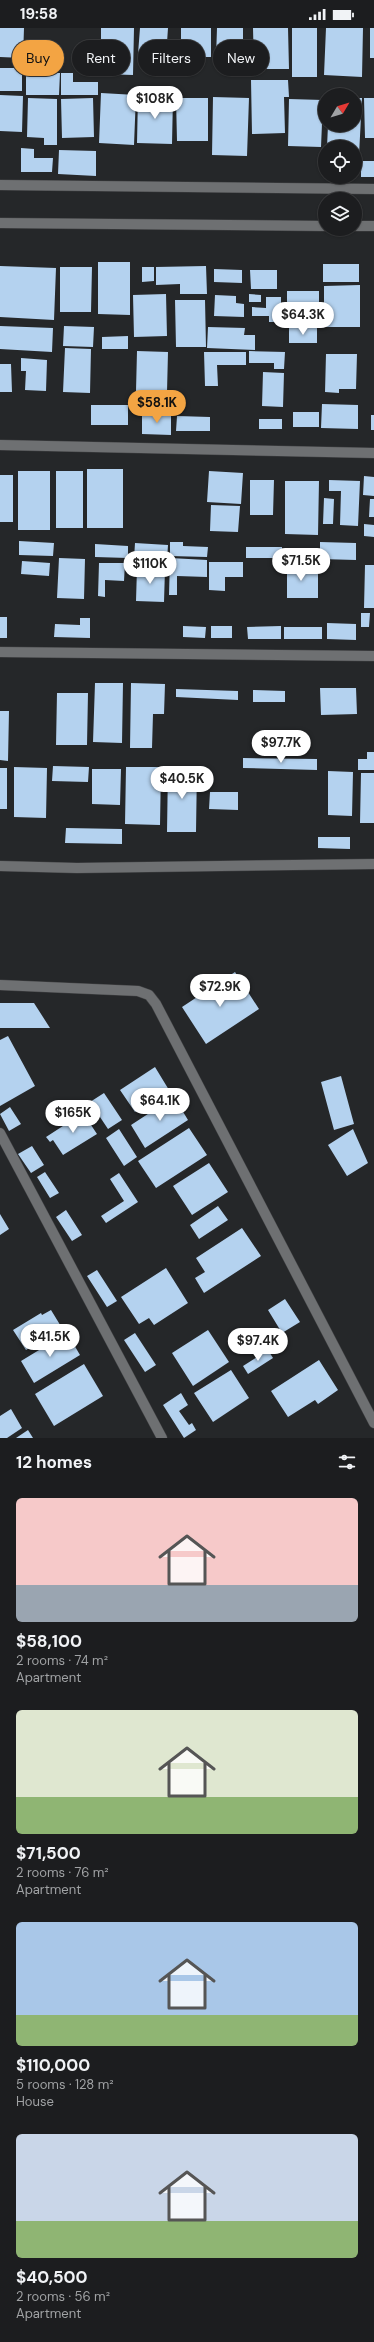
<!DOCTYPE html>
<meta charset="utf-8">
<style>
:root{--surface:#1c1d1f;--page:#292a2c;--text:#f1f3f6;--muted:#a0a2a4;--line:#3a3b3d;--accent:#f3a443}
body{margin:0;font-family:"DM Sans",sans-serif;background:var(--page);color:var(--text);height:100vh;display:flex;flex-direction:column;font-size:15px;white-space:nowrap}
*{box-sizing:border-box;margin:0}
p{font-size:13px;color:var(--muted)}
.icon{flex:none;width:22px;height:22px;fill:none;stroke:currentColor;stroke-width:2;stroke-linecap:round;stroke-linejoin:round}
.map{position:relative;height:1410px;overflow:hidden}
.panel{display:flex;flex-direction:column;background:var(--surface);flex:1}
.panel>*{flex:none}
.guide{position:absolute;left:12px;top:12px;width:350px;height:36px;display:flex;gap:8px}
.needle{width:26px;rotate:52deg}
.buttons{position:absolute;left:318px;top:60px;display:grid;gap:8px}
.buttons a{display:grid;place-items:center;width:44px;height:44px;border-radius:50%;background:var(--surface);box-shadow:0 1px 3px #0004,0 0 0 1px var(--line);font-size:20px}
.price{position:absolute;translate:-50% -34px;padding:0 9px;border-radius:14px;background:#fff;color:#222;font-size:13px;line-height:26px;filter:drop-shadow(0 1px 2px #0008)}
.price::after{content:'';position:absolute;left:50%;top:24px;width:12px;height:9px;margin-left:-6px;background:inherit;clip-path:polygon(0 0,100% 0,50% 100%)}
.price.current{background:var(--accent);color:#111}
ul{padding:0;list-style:none}
li{display:grid;align-content:center;gap:8px;height:212px;padding:0 16px}
li span{display:grid;place-items:center;height:124px;border-radius:6px;color:#555}
li>.icon{margin-inline-start:auto}
span .icon{width:72px;height:72px;fill:#fffc;stroke-width:1}
li b{font-size:17px}
h2{display:flex;justify-content:space-between;align-items:center;height:48px;padding:0 16px;font-size:17px}
.pill{padding:0 14px;border-radius:18px;background:var(--surface);box-shadow:0 1px 3px #0004,0 0 0 1px var(--line);font-size:14px;line-height:36px}
.pill.current{background:var(--accent);color:#111}
.status{display:flex;justify-content:space-between;align-items:center;height:28px;padding:0 20px;background:var(--surface);direction:ltr}
.status svg{height:11px;fill:currentColor}
.map>svg:first-child{display:block}
</style>
<div class="status"><b>19:58</b><svg viewBox="0 0 49 12"><path d="M0 12V9h3v3zM5 12V6h3v6zM10 12V3h3v9zM15 12V0h3v12zM26 1h20v11H26zM47 4h2v5h-2z"/></svg></div>
<div class="map">
<svg width="374" height="1410" viewBox="0 0 374 1410">
<rect width="100%" height="100%" fill="#252729"/>
<path fill="#b4d2ef" d="M0,0H24L23,30L0,29Z
M101,0H134L133,47L101,46Z
M140,0H168L166,29L138,26Z
M181,0H211V29H181Z
M217,0H243V30H216Z
M253,0H288L289,41H254Z
M292,0H317V49H292Z
M326,0H363L362,49L324,47Z
M370,0H374V30H370Z
M0,40H22V63H0Z
M26,45H60L59,67H26Z
M61,45H73V54H98V67H61Z
M251,52H288L289,69H284L285,105L252,106Z
M101,65L136,67L134,117L99,115Z
M0,67L23,68L22,104L0,103Z
M138,68L173,69L172,116L137,115Z
M213,69L249,70L247,128L212,127Z
M28,70L57,71V117H44V110L27,109Z
M93,70L94,109L62,110L61,71Z
M176,70H208V113H177Z
M355,70H362L359,127H355V119H327L328,97H355Z
M364,70H374V110H365Z
M289,71L323,72L321,119L288,118Z
M21,120L34,121V130H53L52,144H21Z
M59,122L96,123V148L58,146Z
M361,133H374V149H361Z
M98,234H130V287L98,286Z
M323,236H359V254H323Z
M0,238L56,240L54,292L0,289Z
M206,238L207,266H180V256L156,257V239Z
M60,239H92L91,284H60Z
M142,239H154V253L142,254Z
M214,241L242,242V255L214,254Z
M250,242H277V261H251Z
M360,257V299H324V258Z
M287,263H319V282H299V285H287Z
M166,266L167,308L134,309L133,267Z
M249,266L261,267V274H249Z
M215,267L236,268V275L244,276V289L214,288Z
M266,269H281V294H269V288H252V279L266,280Z
M175,272H205L206,319H176Z
M316,287V298H289V288Z
M0,298L53,300L52,324L0,321Z
M64,298L94,299L93,319L63,318Z
M208,299L245,300L244,307H255V322L207,320Z
M289,300H317V315H289Z
M128,308V321H102V309Z
M65,320L91,321L90,365L63,364Z
M137,323L168,324L167,364L136,363Z
M249,323L285,324L284,341H274V335H249Z
M204,324H246V337H217L218,358H205Z
M326,326H357L356,361H339V365L325,364Z
M21,330L47,332L46,363L25,362L26,343H21Z
M0,336H11L12,364H0Z
M263,344L284,345L283,379L262,378Z
M322,376L358,377V401L321,400Z
M91,377H128V397H91Z
M293,384H319V399H293Z
M142,385H171V407L142,406Z
M371,387H374V402H371Z
M177,388L210,389V403H176Z
M259,391H282V401H259Z
M87,441H123V500H87Z
M18,443H50V502H18Z
M56,443H83V500H56Z
M209,443L243,445L241,476L207,474Z
M0,447H13V494H0Z
M364,448L374,449V468L363,467Z
M250,452H274L273,487H250Z
M329,452L360,453L358,498L340,497L341,463H329Z
M285,453H319L318,507L285,506Z
M324,470L334,471L333,496H323Z
M370,471H374V489H369Z
M211,477L240,478L238,504L210,503Z
M364,496L374,497V509L364,508Z
M19,513L54,515L53,528L19,527Z
M170,514H183V518L208,519L207,529L170,528Z
M320,514L356,515V532L320,531Z
M135,515L168,517L167,532L134,531Z
M95,516L128,518V530L95,529Z
M246,519H282V530H246Z
M59,530L85,531L84,571L57,570Z
M170,530L207,532V549L177,548V567H169Z
M22,533L50,535L49,548L21,546Z
M209,534H243V549H225V563L209,562Z
M287,534H306V546H318V570H287Z
M99,535H125L124,553L105,552V569L98,568Z
M365,537H374V580H364Z
M137,540L165,541L164,574L136,573Z
M361,585H370L369,599H361Z
M0,589H7V610H0Z
M80,590H90V610L54,609L55,596L80,597Z
M327,595L356,596V612L327,611Z
M183,598L206,599L205,610L183,609Z
M211,598H232V610H211Z
M281,598V611H248L247,599Z
M284,599H322V611H284Z
M95,655H123L122,715L93,714Z
M131,655L165,656L164,686H153L152,720H130Z
M320,660H356L357,686L321,687Z
M176,661L238,663V672L176,669Z
M253,662L285,663V674H253Z
M57,665H88L87,717H56Z
M0,683H9L8,733L0,732Z
M367,724H374V742H358V731H367Z
M243,730L317,731V742L243,740Z
M53,738L89,739L88,754L52,753Z
M14,739L47,740L46,790L14,789Z
M126,739H161L160,797L125,796Z
M168,739H197L196,804H167Z
M0,740H7V781H0Z
M92,741H121L120,777L92,776Z
M328,743L353,744L352,788L328,787Z
M361,745H374V795H360Z
M210,764H238V782L209,781Z
M66,800L122,801V816L65,815Z
M318,809H350V821L318,820Z
M235,944L259,981L206,1016L182,979Z
M0,975H34L50,1000H0Z
M8,1008L35,1058L0,1078V1012Z
M155,1039L169,1062L135,1084L120,1062Z
M341,1048L354,1096L334,1102L321,1054Z
M104,1065L122,1092L108,1101L90,1074Z
M174,1069L188,1092L145,1120L131,1097Z
M10,1079L21,1096L9,1103L0,1086Z
M83,1085L97,1106L63,1127L53,1112L50,1114L46,1109Z
M189,1100L207,1127L156,1160L138,1133Z
M119,1101L137,1129L124,1138L106,1110Z
M353,1101L368,1135L347,1148L328,1117Z
M32,1118L44,1137L31,1145L18,1126Z
M209,1135L228,1164L192,1187L173,1158Z
M45,1144L59,1165L50,1170L37,1149Z
M119,1145L138,1174L106,1195L101,1188L124,1173L110,1151Z
M218,1178L228,1192L199,1211L190,1197Z
M66,1182L82,1207L72,1213L56,1189Z
M0,1186L9,1201L0,1207Z
M242,1200L261,1228L204,1265L195,1250L205,1244L196,1230Z
M166,1240L188,1275L154,1297L149,1290L139,1296L121,1269Z
M97,1242L117,1273L107,1279L87,1248Z
M285,1271L300,1294L282,1305L268,1282Z
M51,1282L62,1300L26,1322L13,1302L41,1285L42,1287Z
M208,1302L229,1334L193,1358L172,1325Z
M67,1305L80,1327L34,1355L21,1333Z
M135,1305L156,1337L145,1344L124,1312Z
M268,1322L273,1330L248,1346L243,1338Z
M319,1332L338,1362L318,1376L315,1372L288,1389L271,1363Z
M84,1336L103,1368L54,1398L35,1366Z
M231,1342L249,1370L213,1394L194,1365Z
M181,1365L188,1377L179,1383L189,1397L192,1395L196,1402L184,1410L163,1377Z
M11,1381L22,1400L7,1410H0V1388Z
M28,1402L33,1410H16Z"/>
<g fill="none" stroke-linecap="round" stroke-linejoin="round">
<defs>
<path id="minor" d="M0,157L374,161
M0,195L325,198
M355,198H374
M0,417L374,425
M0,624L374,628
M0,838L77,840L374,836
M0,957L138,963L149,967L156,976L374,1395
M0,1105L162,1410"/>
</defs>
<use href="#minor" stroke="#424345" stroke-width="11"/>
<use href="#minor" stroke="#6e7072" stroke-width="10"/>
</g>
</svg>
<div class="buttons">
<a><svg class="needle" viewBox="-14 -14 28 28"><path d="M0-13l5 13h-10z" fill="#e53935"/><path d="M0 13l5-13h-10z" fill="#a0a2a4"/></svg></a>
<a><svg class="icon" aria-label="locate" viewBox="0 0 24 24"><circle cx="12" cy="12" r="6"/><path d="M12 2v4M12 18v4M2 12h4M18 12h4"/></svg></a>
<a><svg class="icon" aria-label="layers" viewBox="0 0 24 24"><path d="M12 4l9 5-9 5-9-5zM3 14l9 5 9-5"/></svg></a>
</div>
<b class="price" style="left:155px;top:92px">$108K</b>
<b class="price" style="left:303px;top:308px">$64.3K</b>
<b class="price current" style="left:157px;top:396px">$58.1K</b>
<b class="price" style="left:301px;top:554px">$71.5K</b>
<b class="price" style="left:150px;top:557px">$110K</b>
<b class="price" style="left:281px;top:736px">$97.7K</b>
<b class="price" style="left:182px;top:772px">$40.5K</b>
<b class="price" style="left:220px;top:980px">$72.9K</b>
<b class="price" style="left:160px;top:1094px">$64.1K</b>
<b class="price" style="left:73px;top:1106px">$165K</b>
<b class="price" style="left:50px;top:1330px">$41.5K</b>
<b class="price" style="left:258px;top:1334px">$97.4K</b>
<div class="guide">
<a class="pill current">Buy</a>
<a class="pill">Rent</a>
<a class="pill">Filters</a>
<a class="pill">New</a>
</div>
</div>
<section class="panel">
<h2>12 homes<svg class="icon" aria-label="filters" viewBox="0 0 24 24"><path d="M4 7h16M4 17h16"/><circle cx="9" cy="7" r="2"/><circle cx="15" cy="17" r="2"/></svg></h2>
<ul>
<li><span style="background:linear-gradient(#f6c9c9 70%,#9aa5b1 0)"><svg class="icon" aria-label="home" viewBox="0 0 24 24"><path d="M3 11l9-7 9 7M6 9v11h12V9"/></svg></span><div><b>$58,100</b><p>2 rooms · 74 m²</p><p>Apartment</p></div></li>
<li><span style="background:linear-gradient(#dfe7d0 70%,#8fb573 0)"><svg class="icon" aria-label="home" viewBox="0 0 24 24"><path d="M3 11l9-7 9 7M6 9v11h12V9"/></svg></span><div><b>$71,500</b><p>2 rooms · 76 m²</p><p>Apartment</p></div></li>
<li><span style="background:linear-gradient(#a9c7e8 75%,#8fb573 0)"><svg class="icon" aria-label="home" viewBox="0 0 24 24"><path d="M3 11l9-7 9 7M6 9v11h12V9"/></svg></span><div><b>$110,000</b><p>5 rooms · 128 m²</p><p>House</p></div></li>
<li><span style="background:linear-gradient(#c9d6e8 70%,#8fb573 0)"><svg class="icon" aria-label="home" viewBox="0 0 24 24"><path d="M3 11l9-7 9 7M6 9v11h12V9"/></svg></span><div><b>$40,500</b><p>2 rooms · 56 m²</p><p>Apartment</p></div></li>
</ul>
</section>
